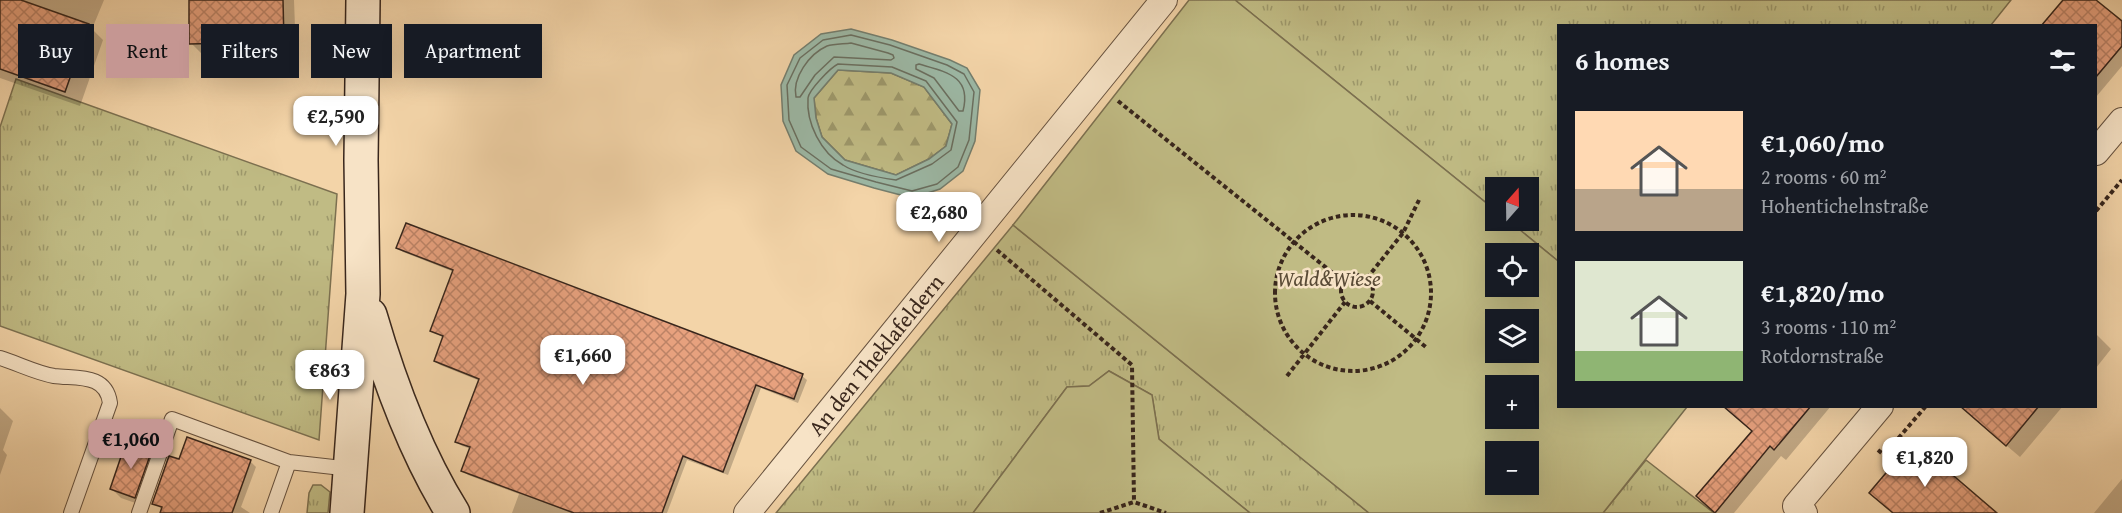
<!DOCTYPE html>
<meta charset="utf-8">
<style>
:root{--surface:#171b24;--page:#20242c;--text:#f1f3f6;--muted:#9ea1a6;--accent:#c59692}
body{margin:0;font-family:"Gentium Book Plus",serif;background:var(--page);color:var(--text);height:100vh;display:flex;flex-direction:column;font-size:22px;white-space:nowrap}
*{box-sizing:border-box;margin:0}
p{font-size:20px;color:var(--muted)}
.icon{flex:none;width:33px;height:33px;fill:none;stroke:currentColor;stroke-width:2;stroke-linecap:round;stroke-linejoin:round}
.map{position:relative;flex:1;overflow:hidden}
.side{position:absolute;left:1557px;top:24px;width:540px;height:384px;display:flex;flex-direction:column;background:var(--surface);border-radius:0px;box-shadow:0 6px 24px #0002}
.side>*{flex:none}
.guide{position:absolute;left:18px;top:24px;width:570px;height:54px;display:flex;gap:12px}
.needle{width:39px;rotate:20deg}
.fabs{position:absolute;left:1485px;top:177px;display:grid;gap:12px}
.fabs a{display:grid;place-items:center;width:54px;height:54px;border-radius:0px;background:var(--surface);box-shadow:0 6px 24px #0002;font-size:30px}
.price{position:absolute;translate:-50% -51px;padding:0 14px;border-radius:12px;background:#fff;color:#222;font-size:20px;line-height:39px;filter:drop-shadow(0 2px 3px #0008)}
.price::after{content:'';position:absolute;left:50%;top:36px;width:18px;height:14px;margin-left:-9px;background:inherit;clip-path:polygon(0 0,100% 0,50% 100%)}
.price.active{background:var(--accent);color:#111}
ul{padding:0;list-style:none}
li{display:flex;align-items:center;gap:18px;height:150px;padding:0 18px}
li span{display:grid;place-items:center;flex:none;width:168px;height:120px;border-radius:0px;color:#555}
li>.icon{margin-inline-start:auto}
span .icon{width:72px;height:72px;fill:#fffc;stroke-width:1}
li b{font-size:26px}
h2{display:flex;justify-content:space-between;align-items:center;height:72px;padding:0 18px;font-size:26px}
.chip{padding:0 21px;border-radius:0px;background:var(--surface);box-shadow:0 6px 24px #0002;font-size:21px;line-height:54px}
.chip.active{background:var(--accent);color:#111}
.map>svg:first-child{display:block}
</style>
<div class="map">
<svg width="2122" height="513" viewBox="0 0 2122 513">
<defs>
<pattern id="grass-tufts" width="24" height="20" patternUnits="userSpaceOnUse" patternTransform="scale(1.5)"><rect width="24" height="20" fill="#c0bb84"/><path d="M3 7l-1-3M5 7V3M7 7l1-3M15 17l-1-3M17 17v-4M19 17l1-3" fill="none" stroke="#9d986b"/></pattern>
<pattern id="forest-firs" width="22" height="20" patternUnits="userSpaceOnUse" patternTransform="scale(1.5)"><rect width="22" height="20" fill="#c0bb84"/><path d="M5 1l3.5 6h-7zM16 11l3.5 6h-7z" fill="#9d986b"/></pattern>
<pattern id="building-cross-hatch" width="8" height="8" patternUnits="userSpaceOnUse" patternTransform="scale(1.5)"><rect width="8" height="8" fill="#e7a17e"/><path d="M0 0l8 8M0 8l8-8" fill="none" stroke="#bc8366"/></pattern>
</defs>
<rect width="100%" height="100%" fill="#f3d4a8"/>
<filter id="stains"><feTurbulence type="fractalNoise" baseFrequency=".00333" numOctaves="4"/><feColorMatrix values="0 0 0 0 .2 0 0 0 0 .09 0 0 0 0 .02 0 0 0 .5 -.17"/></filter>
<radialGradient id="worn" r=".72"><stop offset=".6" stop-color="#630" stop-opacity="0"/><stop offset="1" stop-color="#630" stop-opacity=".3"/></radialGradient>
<path fill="url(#grass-tufts)" stroke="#7c7050" stroke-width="1.5" d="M1235,0H2011L1991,25L1558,26V261L1509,221L1528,220V188H1496L1495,210Z
M16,79L337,194L319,440L0,326V127Z
M1013,225L1369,513H1250L1159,439L1152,395L1109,371L1089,386L1067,387L973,513H776Z
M1646,460L1714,513H1603Z
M313,485H321L330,492L328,513H307L309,493Z"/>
<path fill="url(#forest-firs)" stroke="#7c7050" stroke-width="1.5" d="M838,70L891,73L924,87L952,124L946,146L929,159L896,175L845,160L822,137L816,118L814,98Z"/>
<path fill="#c0bb84" stroke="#7c7050" stroke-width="1.5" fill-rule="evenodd" d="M1189,0H1235L1495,210L1496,220L1509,221L1558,261V406L1687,407L1603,513H1369L1013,225ZM1496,254H1528V286H1496ZM1496,320H1528V352H1496ZM1496,386H1528V418H1496ZM1496,452H1528V484H1496Z
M1109,371L1152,395L1159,439L1250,513H973L1067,387L1089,386Z"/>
<path fill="#9cb8a5" stroke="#747e6e" stroke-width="1.5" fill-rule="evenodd" d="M851,29L892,40L950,60L967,68L980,90L975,141L963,171L940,189L912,198L874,188L828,174L796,151L783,121L781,85L794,55L821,34ZM838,70L891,73L924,87L952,124L946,146L929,159L896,175L845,160L822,137L816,118L814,98Z"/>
<path fill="#0003" d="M0,0H104L92,29L103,40L80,106L0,78Z
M190,0H294L296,54L204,56L191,43Z
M2065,0H2094L2122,23V66L2096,97V26Z
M407,225L802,376L807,380L798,403L761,388L728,475L687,460L667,513H512L519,494L468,475L463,470L471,449L462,446L457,442L480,381L440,365L435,361L444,338L432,330L454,272L403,252L398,248Z
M2096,334L2111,349L2096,368Z
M1724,406H1831L1786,460L1781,456L1734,513H1716L1698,496L1753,432Z
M1960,406H2063L2020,457Z
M0,408L13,421L3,450L7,455L0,475Z
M151,451L160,461L144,506L121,498L112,489Z
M180,461H250L256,467L241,507L250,513H162L163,510L154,503Z
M2122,479V513H2094Z"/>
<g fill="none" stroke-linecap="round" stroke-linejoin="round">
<path stroke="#6a6f60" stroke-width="1.5" d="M851,35L890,45L947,65L964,74L974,92L969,140L958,167L937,184L912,191L876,182L831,169L801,147L789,120L787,85L800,58L823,40Z
M851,43L888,53L893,55L894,58L891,60L834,57L815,75L800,97H796C792,78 809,54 827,46C834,44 844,44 851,43Z
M838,64L892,67L926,81L957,122L951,150L932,164L896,180C882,178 855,173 843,165C821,153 806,123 808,98C809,90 830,68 838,64Z
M919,64C946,72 972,76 963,111H959L934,78L916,69V65Z"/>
</g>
<path fill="url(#building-cross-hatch)" stroke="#38261c" stroke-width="1.5" d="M0,0H21L89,24L65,92L0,69Z
M189,0H283L284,42L189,44Z
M2063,0H2096L2122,21V46L2096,77V26H2041Z
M406,223L803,374L794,399L756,385L723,472L683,456L662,513H574L461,471L470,447L455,442L479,379L434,361L443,336L430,331L453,270L396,248Z
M1723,406H1811L1774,450L1770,446L1715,513L1696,496L1752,431Z
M1960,406H2039L2006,446Z
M187,437L251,460L232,513H160L162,507L152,504L169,456L179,459Z
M1913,441L1997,513H1893L1869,493Z
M126,442L152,450L135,498L110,489Z"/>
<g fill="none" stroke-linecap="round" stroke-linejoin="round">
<defs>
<path id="lane" d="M0,358C17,363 36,373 54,376C76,379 106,373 110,403L71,513
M139,513L172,419L289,462L351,469
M271,513L289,462"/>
<g id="street">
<path d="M2096,152L2122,121"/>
<path id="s1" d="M747,513L1164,0"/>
<path d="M1804,513L1796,506L1880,406"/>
</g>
<path id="secondary" d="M370,315C390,384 415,452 453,513
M347,513L363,294L361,160L363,0"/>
</defs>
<use href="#lane" stroke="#67523f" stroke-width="16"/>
<use href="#street" stroke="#67523f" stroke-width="28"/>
<use href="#secondary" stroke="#38261c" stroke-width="36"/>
<path stroke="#38261c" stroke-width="4" stroke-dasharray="4.5 3" stroke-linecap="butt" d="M1118,101L1344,282
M2096,211L2122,180
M1275 293a78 78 0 1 1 156 0a78 78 0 1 1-156 0Z
M997,250L1132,365L1134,502
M1341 291a16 16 0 1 1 32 0a16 16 0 1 1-32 0Z
M1367,278L1403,233L1419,200
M1370,301L1427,348
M1287,376L1345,302
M1878,450L1884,455L1926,406
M1100,513L1134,502L1166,513"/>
<use href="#lane" stroke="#f7e3c6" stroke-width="14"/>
<use href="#street" stroke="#f7e3c6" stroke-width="26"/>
<use href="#secondary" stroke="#f7e3c6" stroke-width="33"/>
</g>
<g text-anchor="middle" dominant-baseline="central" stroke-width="5" stroke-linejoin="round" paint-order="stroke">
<g font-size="22" font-style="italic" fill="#5a4b36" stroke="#f7e3c6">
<text x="1329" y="278">Wald&amp;Wiese</text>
</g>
<g font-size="22" fill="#38261c" stroke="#f7e3c6">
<text stroke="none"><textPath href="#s1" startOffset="204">An den Theklafeldern</textPath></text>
</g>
</g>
<rect width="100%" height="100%" filter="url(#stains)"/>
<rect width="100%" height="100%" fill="url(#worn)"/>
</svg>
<div class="fabs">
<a><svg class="needle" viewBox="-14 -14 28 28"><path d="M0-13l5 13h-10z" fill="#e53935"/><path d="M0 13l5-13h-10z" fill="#9ea1a6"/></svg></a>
<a><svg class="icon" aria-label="locate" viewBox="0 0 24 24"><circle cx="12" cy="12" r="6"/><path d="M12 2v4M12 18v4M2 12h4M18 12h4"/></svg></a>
<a><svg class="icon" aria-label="layers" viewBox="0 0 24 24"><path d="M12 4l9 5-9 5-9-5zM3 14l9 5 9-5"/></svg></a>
<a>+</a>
<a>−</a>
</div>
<b class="price" style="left:336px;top:147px">€2,590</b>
<b class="price" style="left:939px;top:243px">€2,680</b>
<b class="price" style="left:583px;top:386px">€1,660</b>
<b class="price" style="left:330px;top:401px">€863</b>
<b class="price active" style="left:131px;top:470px">€1,060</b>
<b class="price" style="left:1925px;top:488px">€1,820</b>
<div class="guide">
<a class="chip">Buy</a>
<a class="chip active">Rent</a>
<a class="chip">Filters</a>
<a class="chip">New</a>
<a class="chip">Apartment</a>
</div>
<section class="side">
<h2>6 homes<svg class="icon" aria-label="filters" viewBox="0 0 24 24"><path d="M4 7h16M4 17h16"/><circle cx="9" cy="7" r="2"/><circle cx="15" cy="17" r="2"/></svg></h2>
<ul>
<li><span style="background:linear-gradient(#ffd9b3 65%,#b9a48a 0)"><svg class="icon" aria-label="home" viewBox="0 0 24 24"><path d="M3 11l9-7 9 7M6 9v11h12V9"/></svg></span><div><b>€1,060/mo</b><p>2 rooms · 60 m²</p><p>Hohentichelnstraße</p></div></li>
<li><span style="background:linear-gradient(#dfe7d0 75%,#8fb573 0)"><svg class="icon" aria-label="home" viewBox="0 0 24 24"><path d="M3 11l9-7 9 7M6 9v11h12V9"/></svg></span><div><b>€1,820/mo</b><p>3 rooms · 110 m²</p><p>Rotdornstraße</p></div></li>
</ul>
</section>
</div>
